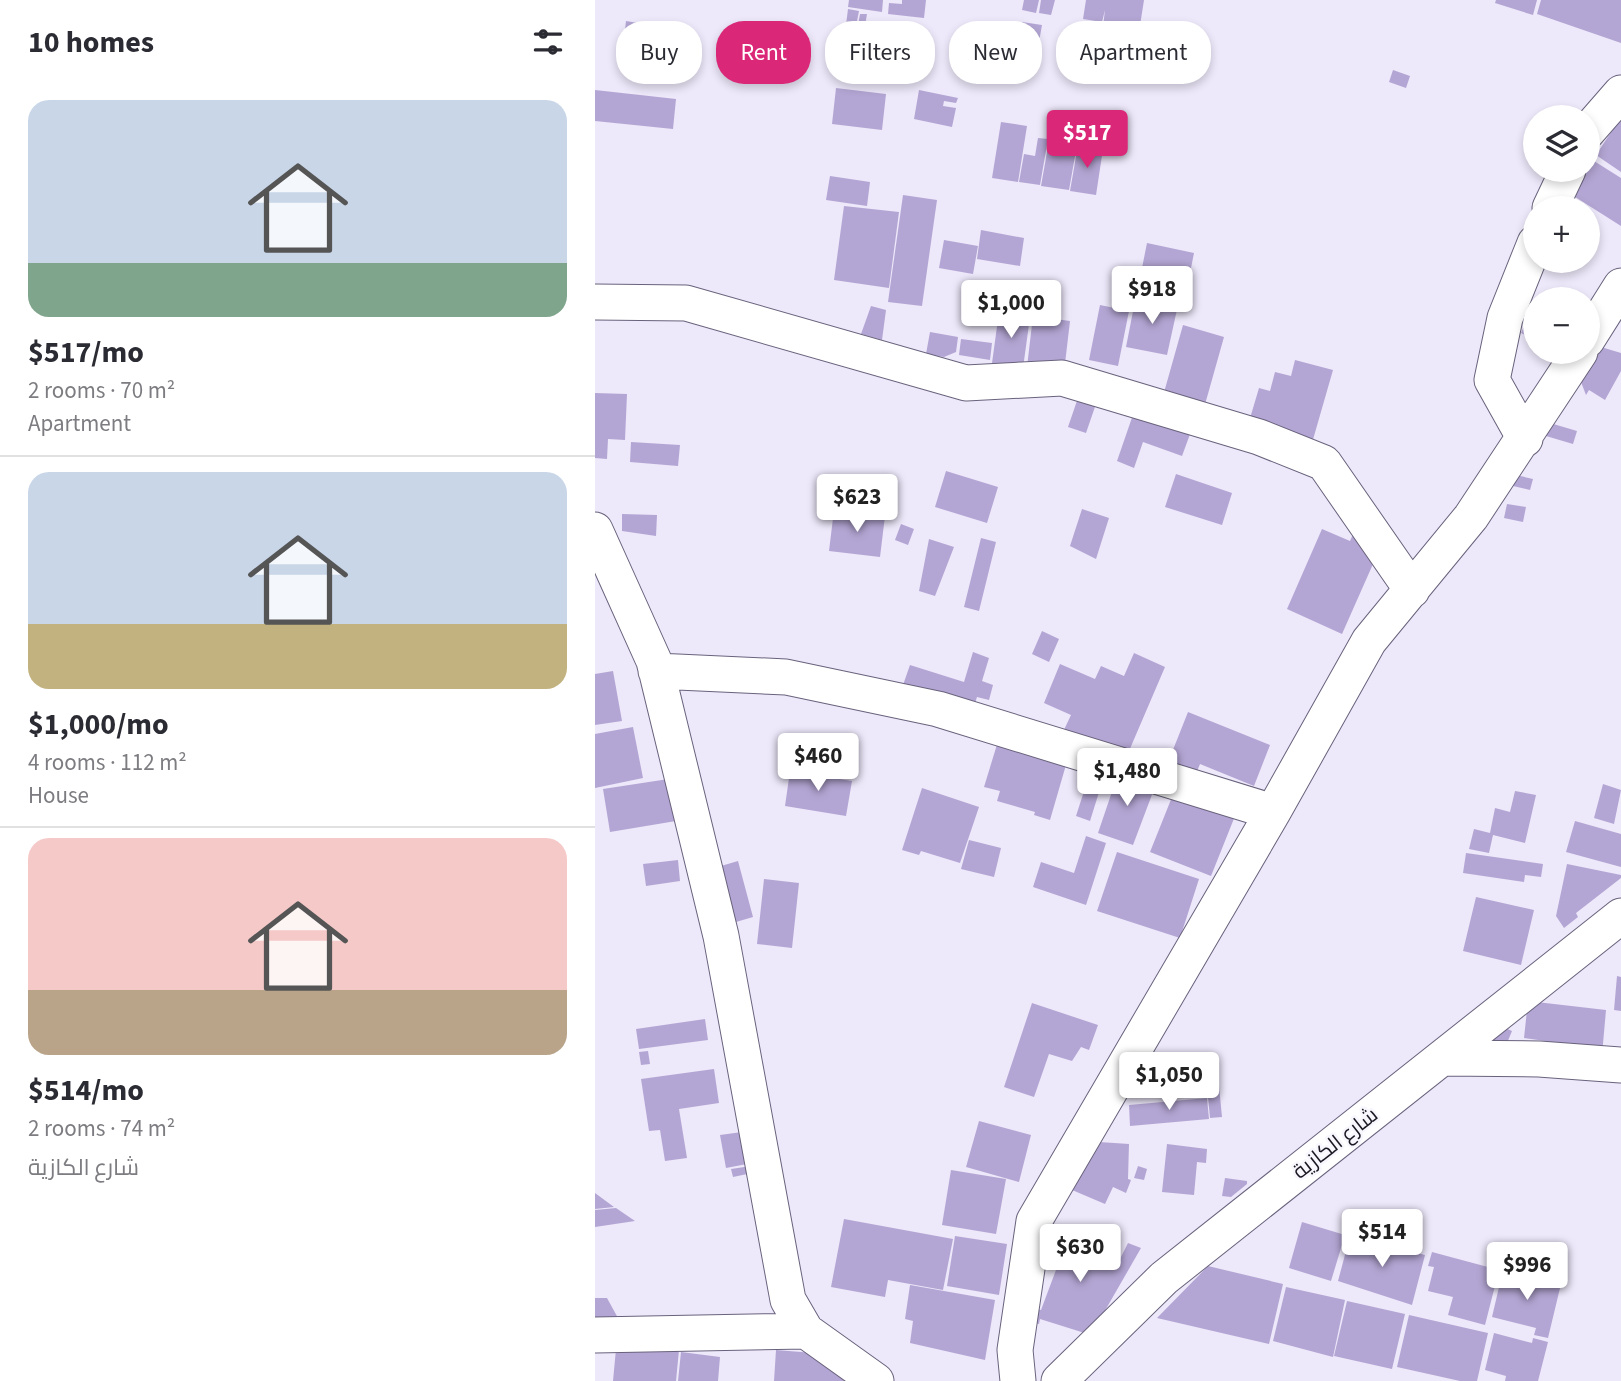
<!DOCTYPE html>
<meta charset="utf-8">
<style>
:root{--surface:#fff;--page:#f2f2f3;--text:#2b2b33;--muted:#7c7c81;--line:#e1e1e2;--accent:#db2777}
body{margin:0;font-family:"Source Sans 3",Cairo,sans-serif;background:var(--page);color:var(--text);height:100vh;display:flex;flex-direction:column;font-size:26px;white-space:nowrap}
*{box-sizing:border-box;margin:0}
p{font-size:23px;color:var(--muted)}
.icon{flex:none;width:38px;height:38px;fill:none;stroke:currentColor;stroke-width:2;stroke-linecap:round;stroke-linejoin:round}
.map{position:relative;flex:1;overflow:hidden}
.drawer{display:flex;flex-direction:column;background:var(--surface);width:595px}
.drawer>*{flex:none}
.hud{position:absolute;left:21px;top:21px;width:665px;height:63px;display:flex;gap:14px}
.fabs{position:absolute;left:928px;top:105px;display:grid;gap:14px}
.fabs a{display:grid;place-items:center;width:77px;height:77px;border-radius:50%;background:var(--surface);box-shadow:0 4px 10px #0003;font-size:35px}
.price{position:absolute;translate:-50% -60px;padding:0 16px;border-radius:7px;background:#fff;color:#222;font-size:23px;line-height:46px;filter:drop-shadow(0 2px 4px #0008)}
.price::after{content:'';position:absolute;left:50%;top:42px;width:21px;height:16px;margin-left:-10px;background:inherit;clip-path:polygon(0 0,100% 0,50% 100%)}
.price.selected{background:var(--accent);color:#fff}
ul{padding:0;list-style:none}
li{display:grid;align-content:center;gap:14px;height:371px;padding:0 28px}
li+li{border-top:2px solid var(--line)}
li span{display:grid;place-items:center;height:217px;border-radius:21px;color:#555}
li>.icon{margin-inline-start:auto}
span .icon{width:126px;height:126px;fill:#fffc;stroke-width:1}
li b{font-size:30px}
h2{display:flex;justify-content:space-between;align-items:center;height:84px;padding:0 28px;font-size:30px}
.pill{padding:0 24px;border-radius:28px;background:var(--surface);box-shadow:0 4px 10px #0003;font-size:24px;line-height:63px}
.pill.selected{background:var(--accent);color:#fff}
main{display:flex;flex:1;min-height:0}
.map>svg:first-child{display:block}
</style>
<main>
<section class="drawer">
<h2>10 homes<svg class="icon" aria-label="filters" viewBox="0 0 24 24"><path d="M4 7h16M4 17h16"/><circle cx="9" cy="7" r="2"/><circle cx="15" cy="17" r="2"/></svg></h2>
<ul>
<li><span style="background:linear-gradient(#c9d6e8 75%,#7fa58c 0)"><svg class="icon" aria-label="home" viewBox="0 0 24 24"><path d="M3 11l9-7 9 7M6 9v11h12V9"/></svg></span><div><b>$517/mo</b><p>2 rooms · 70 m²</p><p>Apartment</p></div></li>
<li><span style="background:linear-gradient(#c9d6e8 70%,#c2b280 0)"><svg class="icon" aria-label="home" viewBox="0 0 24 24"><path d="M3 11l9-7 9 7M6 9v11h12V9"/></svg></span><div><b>$1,000/mo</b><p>4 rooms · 112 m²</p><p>House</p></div></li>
<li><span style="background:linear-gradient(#f6c9c9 70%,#b9a48a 0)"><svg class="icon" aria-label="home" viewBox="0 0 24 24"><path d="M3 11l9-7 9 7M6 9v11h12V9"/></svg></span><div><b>$514/mo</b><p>2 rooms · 74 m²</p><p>شارع الكازية</p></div></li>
</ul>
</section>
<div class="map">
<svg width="1026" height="1381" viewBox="0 0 1026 1381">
<rect width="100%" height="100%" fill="#ede8fa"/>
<path fill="#b4a6d4" d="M254,0H288L287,12L253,7Z
M307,0H331L329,18L293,14L294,3L307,4Z
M429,0H444L441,13L427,10Z
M446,0H460L456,15L444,13Z
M491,0H549L544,32L508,26L510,10L507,22L488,19Z
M901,0H942L938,15L900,3Z
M946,0H1026V43L942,14Z
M253,9L264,11L261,26L251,25Z
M265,14H272L270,26L263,25Z
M31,21L84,30L82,46L29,40Z
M427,22L447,25L438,76L418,72Z
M272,24L326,31L323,58L249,49L250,41L276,44L277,35L271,34Z
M798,70L815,76L811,88L794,82Z
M241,88L291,94L287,130L237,124Z
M0,90L81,99L78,129L0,121Z
M324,90L363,98L361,103L349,101L348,106L361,108L357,127L319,119Z
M1026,117V172L1001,155Z
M406,122L432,126L423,182L397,178Z
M443,138L453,139L445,185L424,182L429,154L440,156Z
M454,141L482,145L474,190L446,186Z
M483,145L508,149L501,195L475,191Z
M999,161L1026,178V226L977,195Z
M235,176L275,182L272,206L231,200Z
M308,195L342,200L327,306L293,302Z
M249,206L304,212L294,288L239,280Z
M386,230L429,238L425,266L382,259Z
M349,240L383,246L378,274L344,268Z
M552,243L599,253L590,298L543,288Z
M541,296L583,305L572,355L531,347Z
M505,305L534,311L523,366L494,360Z
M276,306L291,310L287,340L266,334Z
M404,312L435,317L428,368L397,363Z
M438,316L475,321L469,372L432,367Z
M932,320L940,324V340L926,333Z
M588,325L629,337L609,408L568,396Z
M335,332L363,337L361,352L349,357L331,354Z
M366,339L397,343L395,360L364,355Z
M1006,347L1026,353V371L1010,400L994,390L991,395L986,382Z
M700,360L738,370L717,443L653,425L664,388L675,391L680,372L696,376Z
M485,392L503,398L491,433L473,427Z
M0,393L32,394L30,440L13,439L12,459L0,458Z
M541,406L598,426L587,456L548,442L539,468L522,461Z
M955,423L982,431L978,444L951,436Z
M36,442L85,445L83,466L35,462Z
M351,471L403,487L392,523L340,507Z
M581,474L637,493L627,525L570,507Z
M921,475L938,479L935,490L918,486Z
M912,504L931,507L928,522L909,518Z
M487,509L514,518L501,559L475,546Z
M239,510L290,516L285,557L234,551Z
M27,514L62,515L61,536L27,531Z
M306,524L319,529L313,545L300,540Z
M762,525L782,555L747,634L692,609L727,529L755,541Z
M386,538L401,542L384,611L369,607Z
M334,539L359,547L340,596L324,591Z
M447,631L464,639L454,662L437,654Z
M378,652L394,658L387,681L398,685L394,700L382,697L379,707L308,685L315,665L369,682Z
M539,653L570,667L531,758L468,732L476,715L449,703L465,664L500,679L506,666L529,676Z
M18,671L27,721L0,725V674Z
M593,712L675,745L659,786L605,764L598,781L570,770Z
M38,727L48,778L0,788V734Z
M404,738L473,758L455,820L439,815L440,812L402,801L405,791L389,787Z
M195,771L257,781L251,816L190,806Z
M524,771L561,784L538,845L503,833Z
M80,778L87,820L15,832L8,789Z
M1008,784L1026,790L1019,824L999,818Z
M491,785L505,789L495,821L481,816Z
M327,788L384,807L365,863L326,851L324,855L307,850Z
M920,791L941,795L930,843L898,835L894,853L874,849L879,829L895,833L900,808L915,812Z
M579,792L640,816L616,876L555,852Z
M980,821L1026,834V867L971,852Z
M491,836L511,843L491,905L438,887L446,862L479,873Z
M374,840L406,848L399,877L366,869Z
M522,852L604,879L585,938L502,911Z
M871,853L948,864L946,877L930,875L929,882L868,873Z
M83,860L85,881L51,886L48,864Z
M143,861L158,917L141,922L126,866Z
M972,864L1026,875V878L981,913L983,917L969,928L961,916Z
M169,879L204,883L197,948L162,944Z
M881,897L939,910L926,965L868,951Z
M1022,976L1026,977V1011L1019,1010Z
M933,1001L1011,1010L1007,1055L949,1054L950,1041L929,1038Z
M437,1003L503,1025L494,1050L486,1047L477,1061L454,1054L439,1097L409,1087Z
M110,1019L113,1040L44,1049L41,1029Z
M904,1025L917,1031L907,1055L894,1049Z
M53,1051L55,1064L46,1065L44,1052Z
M608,1064L609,1079L588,1081L587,1066Z
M119,1069L124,1103L84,1109L92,1158L70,1161L65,1130L54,1131L46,1079Z
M624,1086L627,1117L615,1118L612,1087Z
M612,1098L614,1119L535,1126L534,1105Z
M384,1121L436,1135L424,1182L371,1167Z
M147,1132L152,1164L131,1168L125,1135Z
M504,1142L534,1144L533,1179L536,1180L531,1193L518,1187L510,1204L470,1187Z
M572,1144L612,1149L611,1163L602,1162L599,1195L567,1192Z
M156,1166L157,1173L138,1177L136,1169Z
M543,1166L552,1169L549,1180L539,1178Z
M356,1170L411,1179L401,1234L347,1225Z
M630,1178L652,1181V1184L636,1197L627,1196Z
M0,1193L19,1207L0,1209Z
M21,1208L40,1221L0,1227V1210Z
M249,1219L358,1239L348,1290L293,1280L290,1297L236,1287Z
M707,1222L750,1235L736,1281L694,1268Z
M360,1236L412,1244L404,1295L352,1286Z
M452,1236L525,1259L533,1243L546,1248L496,1335L445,1319L444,1324L433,1321L436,1308L446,1310L461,1270L445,1267Z
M755,1236L830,1255L817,1305L743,1281Z
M837,1252L904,1270L890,1325L853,1315L858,1297L833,1291L839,1267L833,1266Z
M613,1266L688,1284L674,1344L562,1318Z
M908,1270L966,1284L953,1338L939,1335L941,1328L897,1317Z
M315,1285L400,1300L390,1360L315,1343L318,1321L310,1319Z
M691,1287L750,1300L738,1357L678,1341Z
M0,1298H12L23,1318H0Z
M752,1301L810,1314L797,1369L739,1356Z
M814,1315L893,1333L882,1381H865L802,1367Z
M899,1333L937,1343L938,1338L953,1342L943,1381H910L911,1376L890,1370Z
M21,1349L84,1350L81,1381H18Z
M181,1350L231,1354L256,1381H179Z
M86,1352L125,1357L123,1381H83Z"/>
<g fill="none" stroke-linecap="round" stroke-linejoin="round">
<defs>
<path id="minor" d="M992,132L1026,93
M955,208L973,170
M0,302L91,303L371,383L467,378L664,437L729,463L817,590
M992,340L1026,286
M930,439L897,380L910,318L940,243
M0,530L59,661L126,936L193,1300L211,1331L281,1381
M61,671L191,677L343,709L678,812
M847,1058L944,1059L1026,1065
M0,1335L211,1331
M423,1381L420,1350L439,1221L678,812L774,641L876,517L985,352
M464,1381L569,1278L1026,916"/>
</defs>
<use href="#minor" stroke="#69627c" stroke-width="37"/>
<use href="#minor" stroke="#fff" stroke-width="35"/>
</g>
<g text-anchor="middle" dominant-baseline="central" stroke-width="5" stroke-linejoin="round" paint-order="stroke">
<g font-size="21" fill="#1b1823" stroke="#f9f7fe">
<text transform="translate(740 1143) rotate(-38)">شارع الكازية</text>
</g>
</g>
</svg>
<div class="fabs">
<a><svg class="icon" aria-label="layers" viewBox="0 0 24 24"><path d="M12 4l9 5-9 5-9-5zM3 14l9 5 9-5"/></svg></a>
<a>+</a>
<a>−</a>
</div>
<b class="price selected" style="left:492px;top:170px">$517</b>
<b class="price" style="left:557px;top:326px">$918</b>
<b class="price" style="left:416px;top:340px">$1,000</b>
<b class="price" style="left:262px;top:534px">$623</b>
<b class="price" style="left:223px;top:793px">$460</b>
<b class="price" style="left:532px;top:808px">$1,480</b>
<b class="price" style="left:574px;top:1112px">$1,050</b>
<b class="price" style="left:787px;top:1269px">$514</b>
<b class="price" style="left:485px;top:1284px">$630</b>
<b class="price" style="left:932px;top:1302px">$996</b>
<div class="hud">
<a class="pill">Buy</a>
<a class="pill selected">Rent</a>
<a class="pill">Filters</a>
<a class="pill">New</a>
<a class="pill">Apartment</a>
</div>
</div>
</main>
